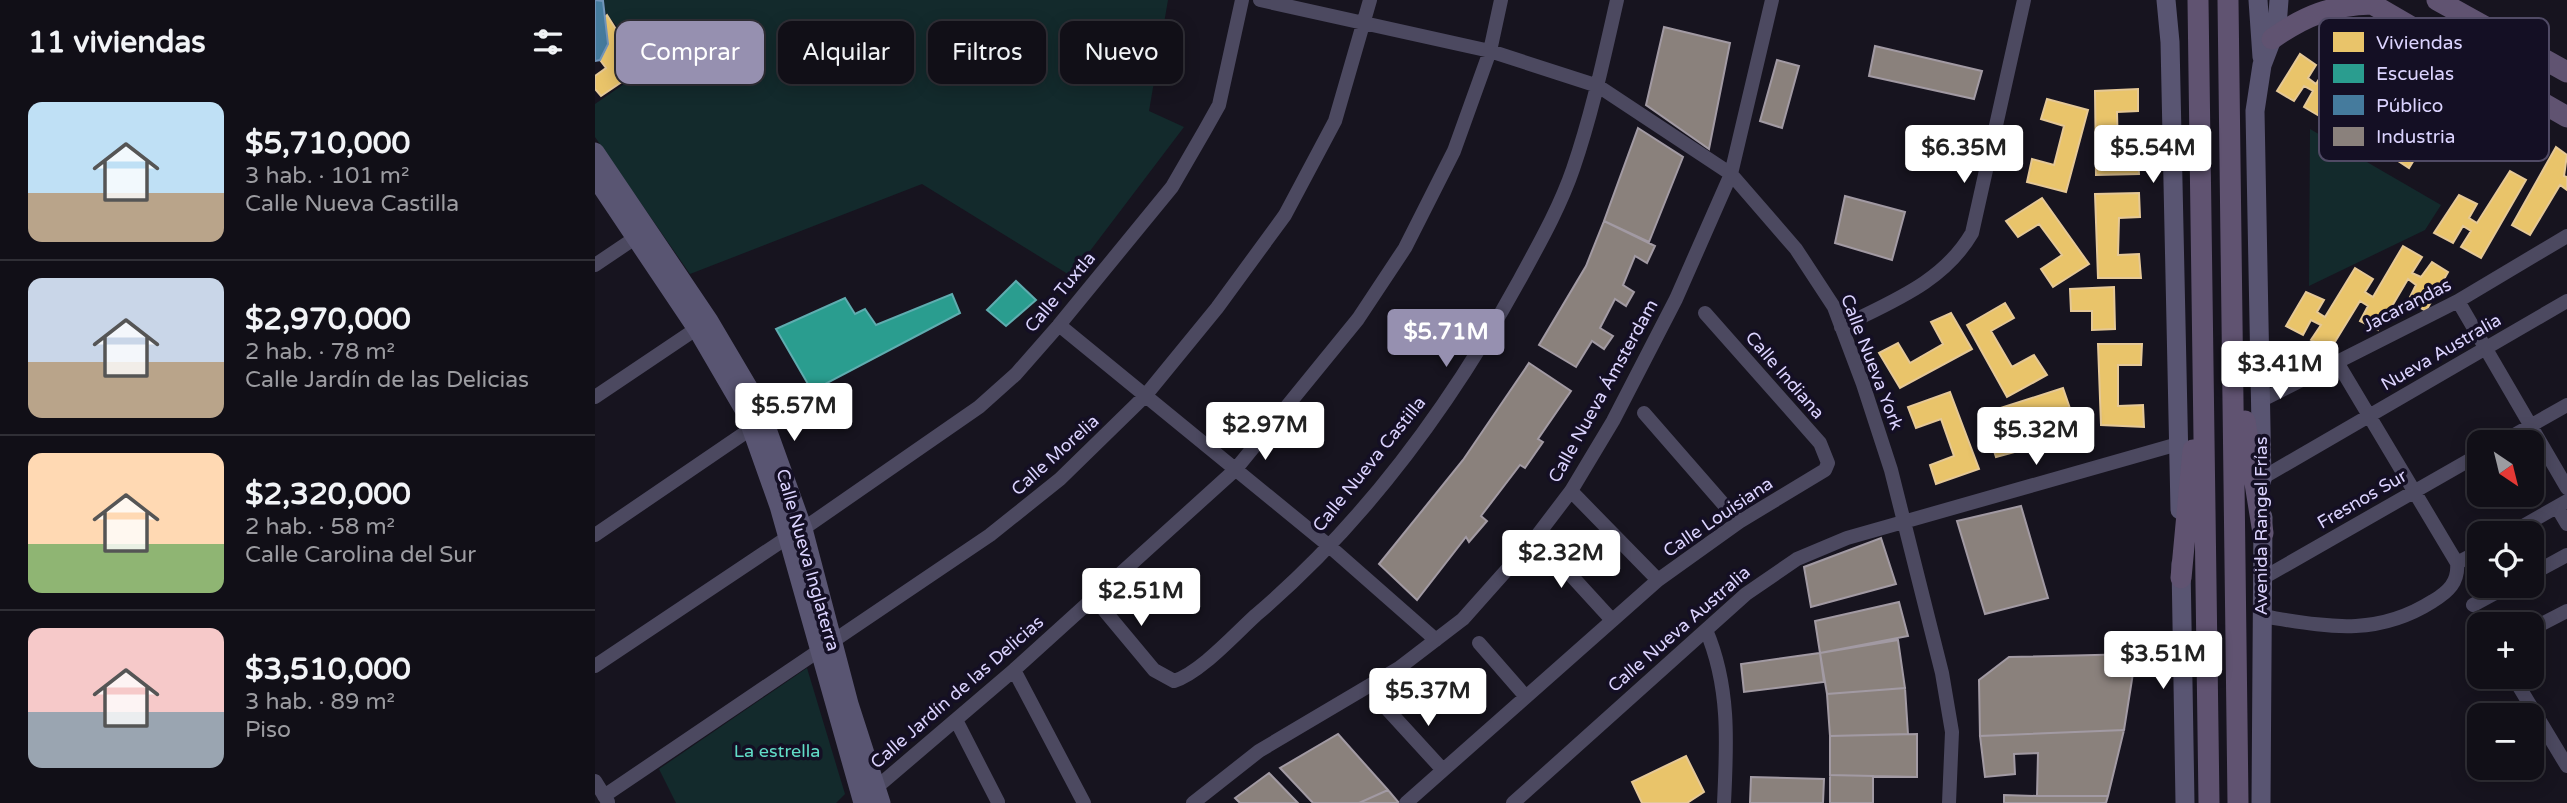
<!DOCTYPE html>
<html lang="es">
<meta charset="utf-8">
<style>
:root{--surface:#110f17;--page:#1a1820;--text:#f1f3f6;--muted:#9c9ca1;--line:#302f36;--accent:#9690b0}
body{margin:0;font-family:"Varela Round",sans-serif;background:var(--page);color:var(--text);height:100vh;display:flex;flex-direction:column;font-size:26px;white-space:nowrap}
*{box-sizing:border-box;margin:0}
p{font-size:23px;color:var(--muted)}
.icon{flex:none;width:38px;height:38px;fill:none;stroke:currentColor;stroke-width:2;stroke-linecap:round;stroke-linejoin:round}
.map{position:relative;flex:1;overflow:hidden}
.details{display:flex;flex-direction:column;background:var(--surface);width:595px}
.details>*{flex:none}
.hud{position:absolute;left:21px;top:21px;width:665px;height:63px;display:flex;gap:14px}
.needle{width:46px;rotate:145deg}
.buttons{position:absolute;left:1872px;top:430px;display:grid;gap:14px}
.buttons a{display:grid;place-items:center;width:77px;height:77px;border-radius:14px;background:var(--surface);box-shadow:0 4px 18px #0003,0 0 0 2px var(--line);font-size:35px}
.price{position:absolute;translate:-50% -60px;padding:0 16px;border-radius:7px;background:#fff;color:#222;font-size:23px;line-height:46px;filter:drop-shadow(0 2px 4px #0008)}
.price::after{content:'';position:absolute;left:50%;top:42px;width:21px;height:16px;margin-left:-10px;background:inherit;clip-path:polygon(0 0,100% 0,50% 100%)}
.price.current{background:var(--accent);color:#fff}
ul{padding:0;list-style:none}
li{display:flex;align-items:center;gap:21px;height:175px;padding:0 28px}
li+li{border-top:2px solid var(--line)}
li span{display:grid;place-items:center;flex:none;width:196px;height:140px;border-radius:14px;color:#555}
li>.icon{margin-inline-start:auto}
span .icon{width:84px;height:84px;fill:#fffc;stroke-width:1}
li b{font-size:30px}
h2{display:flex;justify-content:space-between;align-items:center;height:84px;padding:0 28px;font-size:30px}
.pill{padding:0 24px;border-radius:14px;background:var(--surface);box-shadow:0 4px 18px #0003,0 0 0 2px var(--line);font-size:24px;line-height:63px}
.pill.current{background:var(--accent);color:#fff}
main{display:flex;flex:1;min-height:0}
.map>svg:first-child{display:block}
</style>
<main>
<section class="details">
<h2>11 viviendas<svg class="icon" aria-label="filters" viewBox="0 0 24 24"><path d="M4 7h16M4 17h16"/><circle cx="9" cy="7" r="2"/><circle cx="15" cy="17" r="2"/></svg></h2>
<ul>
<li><span style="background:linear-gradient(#bfe0f5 65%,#b9a48a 0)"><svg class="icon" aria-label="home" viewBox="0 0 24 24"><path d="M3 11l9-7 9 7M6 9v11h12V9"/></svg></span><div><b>$5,710,000</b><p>3 hab. · 101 m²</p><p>Calle Nueva Castilla</p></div></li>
<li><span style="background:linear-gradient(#c9d6e8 60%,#b9a48a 0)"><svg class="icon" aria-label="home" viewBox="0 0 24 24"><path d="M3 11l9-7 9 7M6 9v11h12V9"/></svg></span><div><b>$2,970,000</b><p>2 hab. · 78 m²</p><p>Calle Jardín de las Delicias</p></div></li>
<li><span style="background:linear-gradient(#ffd9b3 65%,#8fb573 0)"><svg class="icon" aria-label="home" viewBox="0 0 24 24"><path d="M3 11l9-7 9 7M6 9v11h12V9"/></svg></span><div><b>$2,320,000</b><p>2 hab. · 58 m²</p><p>Calle Carolina del Sur</p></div></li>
<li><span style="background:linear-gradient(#f6c9c9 60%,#9aa5b1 0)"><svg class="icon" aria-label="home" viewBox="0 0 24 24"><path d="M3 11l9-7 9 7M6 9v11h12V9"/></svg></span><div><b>$3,510,000</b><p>3 hab. · 89 m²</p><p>Piso</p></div></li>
</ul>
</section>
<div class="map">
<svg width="1972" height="803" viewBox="0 0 1972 803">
<rect width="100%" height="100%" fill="#17141f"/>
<path fill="#132a2c" d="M0,0H573L554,111L589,127L476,276L327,184L95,274L0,137V104L55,66Z
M1715,129L1846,205L1830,230L1714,286Z
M212,668L250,794L241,803H81L64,769Z"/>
<path fill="#e9c46a" stroke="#e5c896" stroke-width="2" d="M12,15L46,69L6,96L0,89V76L11,68L5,60L13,44L9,18Z
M1753,32L1770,42L1760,58L1770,64L1781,47L1796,59L1773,95L1756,84L1766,69L1758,64L1726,117L1709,107L1718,91L1709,86L1699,101L1682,91L1705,54L1721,65L1713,78L1721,84Z
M1842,83L1859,92L1849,108L1859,113L1868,99L1884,108L1862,145L1846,135L1856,120L1847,114L1814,168L1797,157L1806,142L1796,136L1788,151L1771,141L1793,104L1809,114L1800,129L1810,134Z
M1543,89V111L1522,112L1523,151L1543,152L1544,174L1501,175L1500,91Z
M1452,99L1493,110L1471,192L1432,182L1437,159L1459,165L1469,126L1446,119Z
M1961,147L1972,155L1969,176L1972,177V190L1965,185L1935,235L1917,225Z
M1915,171L1931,180L1886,258L1866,247L1876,231L1868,226L1858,243L1839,233L1864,195L1882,204L1874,218L1882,223Z
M1544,193L1545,217L1524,218L1523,255L1544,254L1546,278H1503L1500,194Z
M1447,198L1494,264L1458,287L1446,269L1467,255L1444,224L1423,237L1411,221Z
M1808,246L1827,257L1817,273L1826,277L1837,262L1853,272L1831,311L1813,301L1821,285L1813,279L1783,330L1765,321L1773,306L1765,301L1735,350L1716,340L1726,325L1716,320L1708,335L1691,326L1711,292L1729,300L1722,312L1730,317L1760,268L1778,279L1770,292L1778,297Z
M1519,287L1520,329L1497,330V311H1476L1475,289Z
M1410,303L1419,318L1396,331L1417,367L1439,355L1452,375L1412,397L1372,325Z
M1356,313L1377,349L1305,388L1284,353L1303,343L1315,363L1348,344L1336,322Z
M1503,344H1547L1546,365H1523V406L1548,405L1549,427L1506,425Z
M1468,388L1483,432L1463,439L1455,415L1414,428L1423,451L1401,457L1387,414Z
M1355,392L1384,469L1341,484L1335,465L1359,456L1346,419L1321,428L1313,407Z
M1091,756L1109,792L1092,803H1047L1037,782Z"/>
<path fill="#2a9d8f" stroke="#5fadb0" stroke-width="2" d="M421,281L441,300L411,326L392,310Z
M357,294L365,313L217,391L181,329L250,298L260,314L270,309L281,325Z"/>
<path fill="#457b9d" stroke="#7295ba" stroke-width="2" d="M0,0L8,1L13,44L5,60L0,61Z"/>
<path fill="#8a817c" stroke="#a29aa3" stroke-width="2" d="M1069,27L1135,43L1114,149L1051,105Z
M1280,46L1387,71L1379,99L1274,76Z
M1182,60L1204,66L1187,128L1165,121Z
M1043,128L1088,157L1054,242L1009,221Z
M1250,196L1310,212L1297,260L1240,243Z
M1009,221L1060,246L1052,263L1040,256L1028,285L1039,292L1031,306L1020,299L1005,328L1018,336L1009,349L997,341L981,367L944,345L991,266Z
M934,363L976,391L943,439L948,442L930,468L925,465L886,516L892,521L874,542L871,537L822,600L784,564L868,460Z
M1426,506L1453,598L1390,614L1362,521Z
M1286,538L1301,584L1216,607L1209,567Z
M1304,602L1313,636L1225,653L1220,621Z
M1303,640L1310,688L1232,694L1225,653Z
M1225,653L1229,682L1149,692L1146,664Z
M1541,654L1529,730L1385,736L1384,680L1414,657Z
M1310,688L1313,734L1235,736L1232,694Z
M1529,730L1513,796H1442L1443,753L1419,754L1420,774L1390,777L1385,736Z
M743,734L793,790L764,803H718L685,768Z
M1322,734V777L1235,775V736Z
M674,773L703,803H645L640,798Z
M1235,775L1278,776V803H1235Z
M1156,777L1229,779L1228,803H1155Z
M793,790L804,803H764Z
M1409,795L1442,796H1513L1511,803H1409Z"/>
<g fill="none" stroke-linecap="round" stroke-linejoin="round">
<path stroke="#4c4960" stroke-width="14" d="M665,0L895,51L1003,86L1136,174L1201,249L1239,307L1268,384L1296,470L1347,673L1357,732L1354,803
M0,265L40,238
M1863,301L1972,488
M464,325L733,545L841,640
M1246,327C1295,302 1348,283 1377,233L1429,0
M0,397L110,323
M1665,401L1863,301L1972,236
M1049,413L1144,522
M1905,443L1972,405
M1667,478L1972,301
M976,491L1063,580
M1962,507L1972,524
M208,529L384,407L421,374L464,325L577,187L610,130L624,105L647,0
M1914,534L1972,501
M0,535L157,428
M941,537L1016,619
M1862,563L1885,551
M1937,574L1972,555
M1668,578L1885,454
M499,598L559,670L579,681C605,673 640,634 661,615C769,523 857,403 925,279C944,244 965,207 978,169C997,114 1009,57 1022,0
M1878,605L1913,586
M1666,616C1730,626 1780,638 1838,601C1853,592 1864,582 1862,563L1742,362
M1937,629L1972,611
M1111,630C1135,686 1132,743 1129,803
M884,643L931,697
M0,666L193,537
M419,670L489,803
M1920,680L1972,766
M793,710L847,769
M361,720L403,802
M0,781L13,802
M275,793L419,670L640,470L763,319L810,248L859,151L895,51L906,0
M9,796L395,535L465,479L550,396L622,308L690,215L740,121L775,0
M598,803L664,751L804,668L868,619L941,537L976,491L1018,421L1081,299L1136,174L1177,0
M811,803L1063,580L1144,522L1230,470L1233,463L1225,443L1110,313
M918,803L1151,594L1202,559L1252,538L1583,444"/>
<path stroke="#595572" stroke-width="19" d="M1571,0L1575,42L1585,510
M1663,0L1667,57
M0,152L114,321L163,404L208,529L254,704L286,803
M0,177L102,329L151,413L184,506L268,803
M1667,480L1660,111L1667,65L1682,26L1684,0
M1586,564L1590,803
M1666,803L1668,517"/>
<path stroke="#605371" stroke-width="21" d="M1603,0L1614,803
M1633,0L1643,803
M1770,0L1972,117
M1842,0L1972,72
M1677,39C1709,16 1737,5 1777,4
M1650,421L1668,533
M1586,578L1598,450"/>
</g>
<g text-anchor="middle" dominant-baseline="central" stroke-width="7" stroke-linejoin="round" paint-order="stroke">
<g font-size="18" fill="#dbd3fe" stroke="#140f24">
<text transform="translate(465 292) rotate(-50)">Calle Tuxtla</text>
<text transform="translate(1812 305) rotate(-27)">Jacarandas</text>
<text transform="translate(1846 352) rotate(-30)">Nueva Australia</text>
<text transform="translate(1277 362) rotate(69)">Calle Nueva York</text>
<text transform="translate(1190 375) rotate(49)">Calle Indiana</text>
<text transform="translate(1008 391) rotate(-61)">Calle Nueva Ámsterdam</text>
<text transform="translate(460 455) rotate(-42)">Calle Morelia</text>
<text transform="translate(774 464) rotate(-51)">Calle Nueva Castilla</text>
<text transform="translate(1767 499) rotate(-30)">Fresnos Sur</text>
<text transform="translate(1123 517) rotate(-34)">Calle Louisiana</text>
<text transform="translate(1666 526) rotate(-90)">Avenida Rangel Frías</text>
<text transform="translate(213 560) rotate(74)">Calle Nueva Inglaterra</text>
<text transform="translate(1084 629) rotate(-41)">Calle Nueva Australia</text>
<text transform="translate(362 692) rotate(-41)">Calle Jardín de las Delicias</text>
</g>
<g font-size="18" fill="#61dcc7" stroke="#140f24">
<text x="182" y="751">La estrella</text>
</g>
</g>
<rect x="1724" y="18" width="230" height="143" rx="10" fill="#140f24" stroke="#504a65" stroke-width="2"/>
<rect x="1738" y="32" width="31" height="20" fill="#e9c46a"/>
<rect x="1738" y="64" width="31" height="19" fill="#2a9d8f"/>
<rect x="1738" y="95" width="31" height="20" fill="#457b9d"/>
<rect x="1738" y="127" width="31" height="19" fill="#8a817c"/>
<g font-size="19" fill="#dbd3fe">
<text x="1781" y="49">Viviendas</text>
<text x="1781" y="80">Escuelas</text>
<text x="1781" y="112">Público</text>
<text x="1781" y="143">Industria</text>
</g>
</svg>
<div class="buttons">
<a><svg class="needle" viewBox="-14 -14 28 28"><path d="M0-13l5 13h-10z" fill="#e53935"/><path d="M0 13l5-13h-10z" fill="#9c9ca1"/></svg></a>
<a><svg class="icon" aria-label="locate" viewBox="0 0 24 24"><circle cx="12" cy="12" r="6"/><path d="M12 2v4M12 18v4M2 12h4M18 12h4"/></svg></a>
<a>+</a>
<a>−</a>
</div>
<b class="price" style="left:1369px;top:185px">$6.35M</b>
<b class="price" style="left:1558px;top:185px">$5.54M</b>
<b class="price current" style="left:851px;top:369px">$5.71M</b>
<b class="price" style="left:1685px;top:401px">$3.41M</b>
<b class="price" style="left:199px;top:443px">$5.57M</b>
<b class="price" style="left:670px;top:462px">$2.97M</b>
<b class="price" style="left:1441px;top:467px">$5.32M</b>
<b class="price" style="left:966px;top:590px">$2.32M</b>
<b class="price" style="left:546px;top:628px">$2.51M</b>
<b class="price" style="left:1568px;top:691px">$3.51M</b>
<b class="price" style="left:833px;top:728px">$5.37M</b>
<div class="hud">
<a class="pill current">Comprar</a>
<a class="pill">Alquilar</a>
<a class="pill">Filtros</a>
<a class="pill">Nuevo</a>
</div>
</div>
</main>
